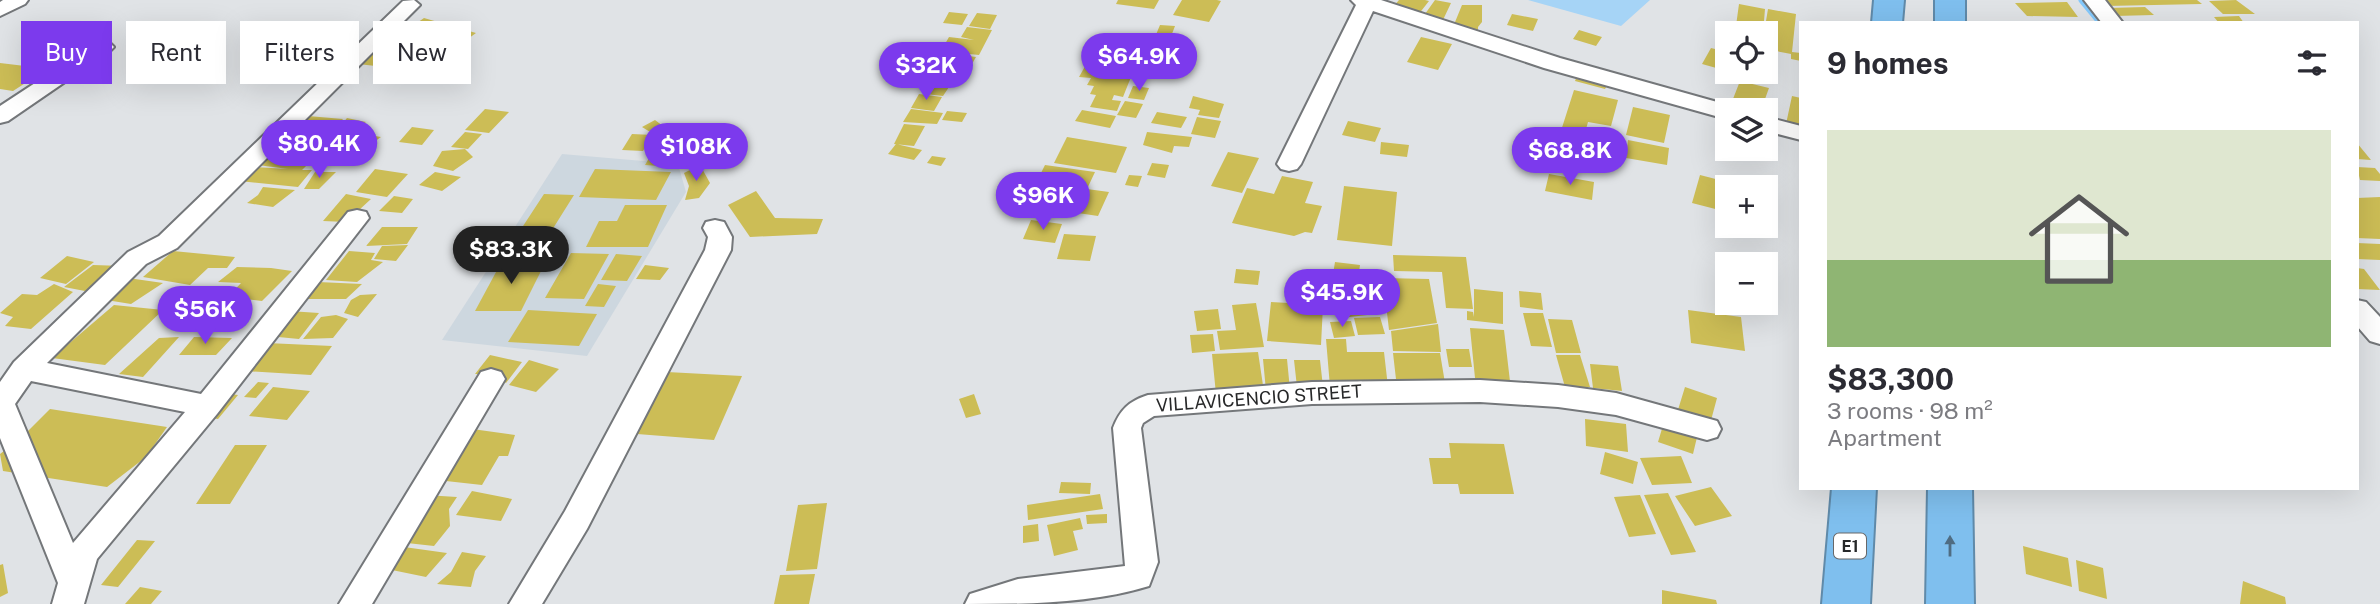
<!DOCTYPE html>
<meta charset="utf-8">
<style>
:root{--surface:#fff;--page:#f2f2f3;--text:#2b2b33;--muted:#7c7c81;--accent:#7c3aed}
body{margin:0;font-family:"Public Sans",sans-serif;background:var(--page);color:var(--text);height:100vh;display:flex;flex-direction:column;font-size:26px;white-space:nowrap}
*{box-sizing:border-box;margin:0}
p{font-size:23px;color:var(--muted)}
.icon{flex:none;width:38px;height:38px;fill:none;stroke:currentColor;stroke-width:2;stroke-linecap:round;stroke-linejoin:round}
.map{position:relative;flex:1;overflow:hidden}
.panel{position:absolute;left:1799px;top:21px;width:560px;height:469px;display:flex;flex-direction:column;background:var(--surface);border-radius:0px;box-shadow:0 7px 28px #0002}
.panel>*{flex:none}
.top-card{position:absolute;left:21px;top:21px;width:665px;height:63px;display:flex;gap:14px}
.tools{position:absolute;left:1715px;top:21px;display:grid;gap:14px}
.tools a{display:grid;place-items:center;width:63px;height:63px;border-radius:0px;background:var(--surface);box-shadow:0 7px 28px #0002;font-size:35px}
.price{position:absolute;translate:-50% -60px;padding:0 16px;border-radius:24px;background:var(--accent);color:#fff;font-size:23px;line-height:46px;filter:drop-shadow(0 2px 4px #0008)}
.price::after{content:'';position:absolute;left:50%;top:42px;width:21px;height:16px;margin-left:-10px;background:inherit;clip-path:polygon(0 0,100% 0,50% 100%)}
.price.current{background:#222;color:#fff}
ul{padding:0;list-style:none}
li{display:grid;align-content:center;gap:14px;height:371px;padding:0 28px}
li span{display:grid;place-items:center;height:217px;border-radius:0px;color:#555}
li>.icon{margin-inline-start:auto}
span .icon{width:126px;height:126px;fill:#fffc;stroke-width:1}
li b{font-size:30px}
h2{display:flex;justify-content:space-between;align-items:center;height:84px;padding:0 28px;font-size:30px}
.tag{padding:0 24px;border-radius:0px;background:var(--surface);box-shadow:0 7px 28px #0002;font-size:24px;line-height:63px}
.tag.current{background:var(--accent);color:#fff}
.map>svg:first-child{display:block}
</style>
<div class="map">
<svg width="2380" height="604" viewBox="0 0 2380 604">
<rect width="100%" height="100%" fill="#e0e3e6"/>
<path fill="#cdd7df" d="M562,154L678,164L686,192L587,356L442,340Z"/>
<path fill="#a6d4f6" d="M1528,0H1650L1621,26Z"/>
<g fill="none" stroke-linecap="round" stroke-linejoin="round">
<path stroke="#84c9fc" stroke-width="7" d="M2082,0L2101,23"/>
</g>
<path fill="#ccbd56" d="M1118,0H1159L1154,9L1116,4Z
M1182,0H1217L1221,1L1209,22L1173,15Z
M1399,0H1425L1429,1L1411,24L1386,15Z
M1435,0L1451,3L1442,22L1420,21Z
M2101,0H2197L2202,4L2106,6Z
M2236,0L2255,14H2223L2209,1Z
M2067,2L2078,17L2027,16L2015,3Z
M1739,4L1765,9L1763,33H1735Z
M1462,5H1482V22L1478,27V34L1453,27Z
M2145,7L2154,15L2115,16L2108,8Z
M1768,9L1796,14L1792,52L1801,53V61L1791,59V54L1766,49L1764,33Z
M949,12L968,14L962,25L943,23Z
M977,13L997,15L990,29L969,26Z
M1512,14L1538,19L1533,31L1507,25Z
M2239,16L2244,23H2219L2214,17Z
M424,18L476,33L450,52L435,48L402,69L358,64L400,21L414,25Z
M1160,25L1175,26L1170,39L1155,37Z
M967,27L992,30L979,55L941,51L949,37L974,40L961,37Z
M1579,30L1602,37L1596,46L1573,39Z
M1421,37L1452,44L1438,70L1407,62Z
M916,46L934,49L931,54L941,56L937,63L908,59Z
M1711,48L1727,52V71L1702,64Z
M945,53L976,57L969,69L937,65Z
M450,54L467,59L441,77L423,72Z
M1088,61L1110,65L1106,73L1131,77L1123,97L1114,95L1112,100L1121,101L1117,111L1090,107L1096,95L1090,94L1094,86L1087,85L1091,78L1079,77Z
M0,63L25,66L21,69L44,71L13,91L0,89Z
M929,66L965,70L960,79L949,77L946,83L920,80Z
M1578,73L1609,82L1605,89L1575,81Z
M1740,81L1769,88L1761,110L1731,104Z
M932,84L949,87L943,96L925,94Z
M1133,86L1149,88L1144,100L1128,98Z
M1574,90L1618,100L1611,126L1588,122L1581,147L1613,154L1609,172L1552,159Z
M919,94L942,97L934,111L911,108Z
M1193,96L1224,104L1219,118L1198,115L1200,110L1189,108Z
M1792,96L1801,98V127L1786,124Z
M1125,101L1143,104L1136,118L1117,115Z
M1633,107L1670,115L1664,143L1626,135Z
M485,109L509,112L489,133L465,130Z
M911,109L943,113L937,124L903,122Z
M1082,110L1116,116L1110,128L1075,121Z
M947,111L967,113L962,122L942,120Z
M1157,112L1187,117L1181,128L1151,123Z
M308,116L343,119L327,138L288,134Z
M1197,117L1221,121L1215,138L1191,134Z
M347,118L366,122L340,142L328,141Z
M655,120L667,129L655,135L642,127Z
M1348,121L1381,128L1375,142L1342,135Z
M904,124L925,126L914,146L894,144Z
M412,127L434,130L422,145L399,142Z
M352,132L381,137L350,159L312,154L325,144L341,145Z
M465,132L482,134L468,149L451,147Z
M1147,132L1192,137L1189,147L1174,146L1172,153L1143,145Z
M632,134L653,135L643,151L622,150Z
M283,136L325,141L299,153L270,149Z
M1067,137L1127,147L1116,173L1054,163Z
M654,139H671L663,152L647,151Z
M1628,140L1669,148L1667,165L1626,158Z
M1381,142L1409,145L1407,157L1380,154Z
M2357,143L2371,160L2357,159Z
M896,144L922,150L914,160L888,154Z
M465,149L473,157L453,171L433,166L442,151Z
M266,152L288,153L312,160L302,170H312L298,187L239,181L254,167L288,169L251,164Z
M1228,152L1259,158L1242,193L1211,186Z
M652,153H668L660,166L645,165Z
M932,156L946,158L941,166L927,163Z
M1152,163L1169,165L1165,178L1147,175Z
M700,165L710,183L699,198L685,200L689,186L684,173Z
M1045,165L1095,172L1087,189L1109,192L1098,216L1071,212L1082,188L1037,181Z
M2357,167L2375,168L2380,174V181L2360,180Z
M375,169L408,174L387,197L356,192Z
M595,169L671,172L656,200L579,197Z
M315,172H336L319,189H304Z
M435,172L461,177L442,191L419,185Z
M1549,174L1594,182L1592,200L1545,191Z
M1129,175L1142,176L1138,187L1125,185Z
M1700,175L1743,186L1727,187V212L1692,203Z
M1282,176L1313,182L1305,203L1322,206L1312,233L1305,232L1294,236L1232,223L1247,188L1274,194Z
M1344,186L1397,192L1392,246L1337,240Z
M263,187L295,190L273,207L247,203L258,195Z
M1034,187L1070,189L1065,210L1028,208Z
M756,191L775,218L823,219L817,234L750,237L728,205Z
M346,194L371,199L346,222L323,221Z
M544,194L574,195L537,254L506,252Z
M394,196L413,199L402,213L379,211Z
M2380,197V239L2357,238V198Z
M625,205H667L648,247H586L599,221H617Z
M1031,220L1062,224L1055,243L1023,239Z
M382,227H418L407,244L366,246Z
M1064,234L1096,236L1090,261L1057,259Z
M2357,243L2380,244V260L2357,259Z
M408,245L396,261L374,259L382,246Z
M173,251L235,257L227,268H208L190,285L143,277Z
M349,251L375,253L371,260L383,262L357,282L326,280Z
M571,253L609,254L584,299L545,298Z
M616,254L642,256L627,281L601,280Z
M1393,255L1466,257L1473,309L1446,308L1442,272L1394,271Z
M67,256L94,262L66,284L40,278Z
M502,261H546L521,311H475Z
M1335,262L1360,265L1358,279L1332,280Z
M93,265L123,266L85,291L64,287Z
M645,265L669,268L660,280L636,279Z
M237,267L271,268L292,271L262,301L228,297L241,283L218,282Z
M2357,268L2364,269L2380,290L2357,289Z
M1236,269L1260,271L1258,285L1234,283Z
M121,277L163,283L131,304L100,299Z
M1383,278L1429,279L1437,323L1389,330Z
M318,282L362,284L346,299H305Z
M54,284L73,292L31,329L5,326L13,317L0,313L22,294L37,295Z
M598,284L616,286L604,307L585,306Z
M1376,284L1382,296L1336,304L1331,291Z
M1474,289L1503,292V324L1467,320V311L1473,312L1474,317Z
M1519,291L1541,293L1543,310L1520,307Z
M377,294L358,317L344,313L351,300L360,295Z
M218,300L249,302L232,325L202,327Z
M1271,302L1323,305L1321,345L1267,341Z
M1372,302L1376,314L1341,318L1338,305Z
M1256,303L1264,347L1220,350L1217,331L1236,330L1232,305Z
M114,305L163,310L105,365L52,358Z
M1218,309L1221,329L1197,331L1194,311Z
M528,310L597,314L579,346L508,342Z
M1688,310L1741,317L1745,351L1691,343Z
M289,311L319,313L299,339L268,336Z
M1523,313H1543L1552,347L1531,346Z
M336,315L348,319L333,338L303,339L321,317Z
M1380,317L1385,334L1358,335L1354,318Z
M1548,319L1572,320L1581,353H1556Z
M1351,321L1355,336L1334,338L1330,322Z
M1438,324L1441,352L1393,351L1391,331Z
M1470,328L1504,330L1511,390L1476,388Z
M1213,334L1215,351L1192,353L1190,335Z
M179,337L143,377L119,374L159,338Z
M194,337L232,338L216,355H179Z
M1326,339H1346L1347,352H1384L1388,387H1330Z
M267,343L332,346L311,375L245,371Z
M1446,349H1469L1472,367H1449Z
M1258,352L1264,392L1216,394L1212,354Z
M1393,353H1440L1446,389L1397,388Z
M490,355L522,362L506,383L494,375L475,374Z
M1556,355H1580L1590,387H1565Z
M1263,359H1287L1290,390L1266,391Z
M529,360L559,369L536,392L509,385Z
M1294,360H1320L1323,387H1297Z
M1590,364L1618,366L1622,391L1593,388Z
M667,372L742,376L714,440L637,434Z
M258,382L269,383L256,398L244,397Z
M273,387L310,391L287,420L249,416Z
M1685,387L1717,398L1710,424L1677,413Z
M223,393L238,395L218,419L203,417Z
M974,394L981,414L966,418L959,399Z
M50,409L167,427L146,457L107,487L3,471L0,454L22,437Z
M1585,419L1626,424L1628,452L1586,446Z
M1664,422L1698,433L1693,454L1658,442Z
M465,428L515,435L508,456H499L482,485L437,480Z
M1449,443L1504,444L1514,494H1460L1458,484H1433L1429,458H1451Z
M235,445H267L230,504H196Z
M1605,452L1638,462L1633,484L1600,474Z
M1681,456L1692,483L1652,485L1640,458Z
M1061,482L1091,483L1090,494L1059,493Z
M1711,487L1732,516L1695,526L1675,496Z
M472,491L512,499L501,521L456,515Z
M1668,493L1696,552L1671,555L1644,495Z
M1100,494L1103,509L1028,520L1027,505Z
M425,495L457,497L449,509L450,526L434,546L398,542Z
M1640,495L1656,534L1629,537L1614,497Z
M827,503L817,569L786,571L798,505Z
M1107,514V523L1087,524L1086,515Z
M1080,518L1083,529L1073,531L1078,550L1054,556L1047,525Z
M1038,524L1039,541L1023,543V526Z
M137,540L155,541L118,587L101,585Z
M2023,546L2068,558L2072,587L2026,574Z
M404,547L447,553L426,577L387,569Z
M462,552L486,556L475,571L471,587L437,584L451,572Z
M2076,560L2103,568L2107,599L2079,591Z
M3,564L8,593L0,597V565Z
M815,574L809,604H774L780,575Z
M2243,581L2285,597L2286,604H2240Z
M140,587L162,591L151,604H125Z
M1662,590L1716,600L1717,604H1662Z"/>
<g fill="none" stroke-linecap="round" stroke-linejoin="round">
<defs>
<path id="minor" d="M3,0H28L25,4L0,16V2Z
M1351,0H1381L1560,58L1735,107L1737,110H1727V119L1719,117L1544,68L1373,11L1301,164L1297,169L1289,171L1281,169L1277,164L1356,5Z
M2084,0H2105L2123,23H2102Z
M403,1L414,0L420,5L177,248L146,264L47,363L201,394L348,212L357,210L366,212L369,218L217,414L97,559L84,604H52L58,583L0,438V382L14,362L128,252L159,236ZM31,381L185,412L73,543L15,404Z
M103,41L110,43L114,47L110,51L8,121L0,123V106L96,43Z
M1766,117L1801,126V140L1766,131Z
M715,220L724,222L732,237L731,250L587,529L542,604H509L565,511L705,250L708,237L703,228L706,222Z
M2357,300L2366,302L2380,317V344L2370,341L2357,326Z
M491,369L501,372L505,379L372,604H339L481,372Z
M1480,380L1558,385L1616,393L1717,421L1721,429L1717,437L1707,440L1616,415L1558,407L1480,402L1312,404L1154,416L1143,423L1141,428L1158,562L1149,586C1090,604 1027,604 965,604L970,594L1018,579L1125,566L1113,428C1120,410 1129,401 1148,395L1312,382Z"/>
<path id="highway" d="M1874,0H1904L1902,23H1872Z
M1935,0H1965V23H1935Z
M1832,488H1876L1870,604H1822Z
M1928,488H1972L1974,604H1926Z"/>
</defs>
<use href="#minor" stroke="#74777a" stroke-width="4"/>
<use href="#highway" stroke="#608aa9" stroke-width="4"/>
<use href="#minor" fill="#fff" fill-rule="evenodd"/>
<use href="#highway" fill="#7fbfee" fill-rule="evenodd"/>
</g>
<defs><path id="oneway-solid" d="M-6-.8H1V-3.2L6.5 0L1 3.2V.8H-6Z" transform="scale(1.75)"/></defs>
<use fill="#4f6c82" href="#oneway-solid" transform="translate(1950 546) rotate(-90)"/>
<g text-anchor="middle" dominant-baseline="central" stroke-width="5" stroke-linejoin="round" paint-order="stroke">
<rect fill="#fff" stroke="#686869" stroke-width="2" x="1834" y="533.5" width="32" height="25" rx="5"/>
<g font-size="16" font-weight="bold" fill="#272829">
<text x="1850" y="546">E1</text>
</g>
<g font-size="18" fill="#272829" stroke="#fff">
<text transform="translate(1259 398) rotate(-4)">VILLAVICENCIO STREET</text>
</g>
</g>
</svg>
<div class="tools">
<a><svg class="icon" aria-label="locate" viewBox="0 0 24 24"><circle cx="12" cy="12" r="6"/><path d="M12 2v4M12 18v4M2 12h4M18 12h4"/></svg></a>
<a><svg class="icon" aria-label="layers" viewBox="0 0 24 24"><path d="M12 4l9 5-9 5-9-5zM3 14l9 5 9-5"/></svg></a>
<a>+</a>
<a>−</a>
</div>
<b class="price" style="left:1139px;top:93px">$64.9K</b>
<b class="price" style="left:926px;top:102px">$32K</b>
<b class="price" style="left:319px;top:180px">$80.4K</b>
<b class="price" style="left:696px;top:183px">$108K</b>
<b class="price" style="left:1570px;top:187px">$68.8K</b>
<b class="price" style="left:1043px;top:232px">$96K</b>
<b class="price current" style="left:511px;top:286px">$83.3K</b>
<b class="price" style="left:1342px;top:329px">$45.9K</b>
<b class="price" style="left:205px;top:346px">$56K</b>
<div class="top-card">
<a class="tag current">Buy</a>
<a class="tag">Rent</a>
<a class="tag">Filters</a>
<a class="tag">New</a>
</div>
<section class="panel">
<h2>9 homes<svg class="icon" aria-label="filters" viewBox="0 0 24 24"><path d="M4 7h16M4 17h16"/><circle cx="9" cy="7" r="2"/><circle cx="15" cy="17" r="2"/></svg></h2>
<ul>
<li><span style="background:linear-gradient(#dfe7d0 60%,#8fb573 0)"><svg class="icon" aria-label="home" viewBox="0 0 24 24"><path d="M3 11l9-7 9 7M6 9v11h12V9"/></svg></span><div><b>$83,300</b><p>3 rooms · 98 m²</p><p>Apartment</p></div></li>
</ul>
</section>
</div>
